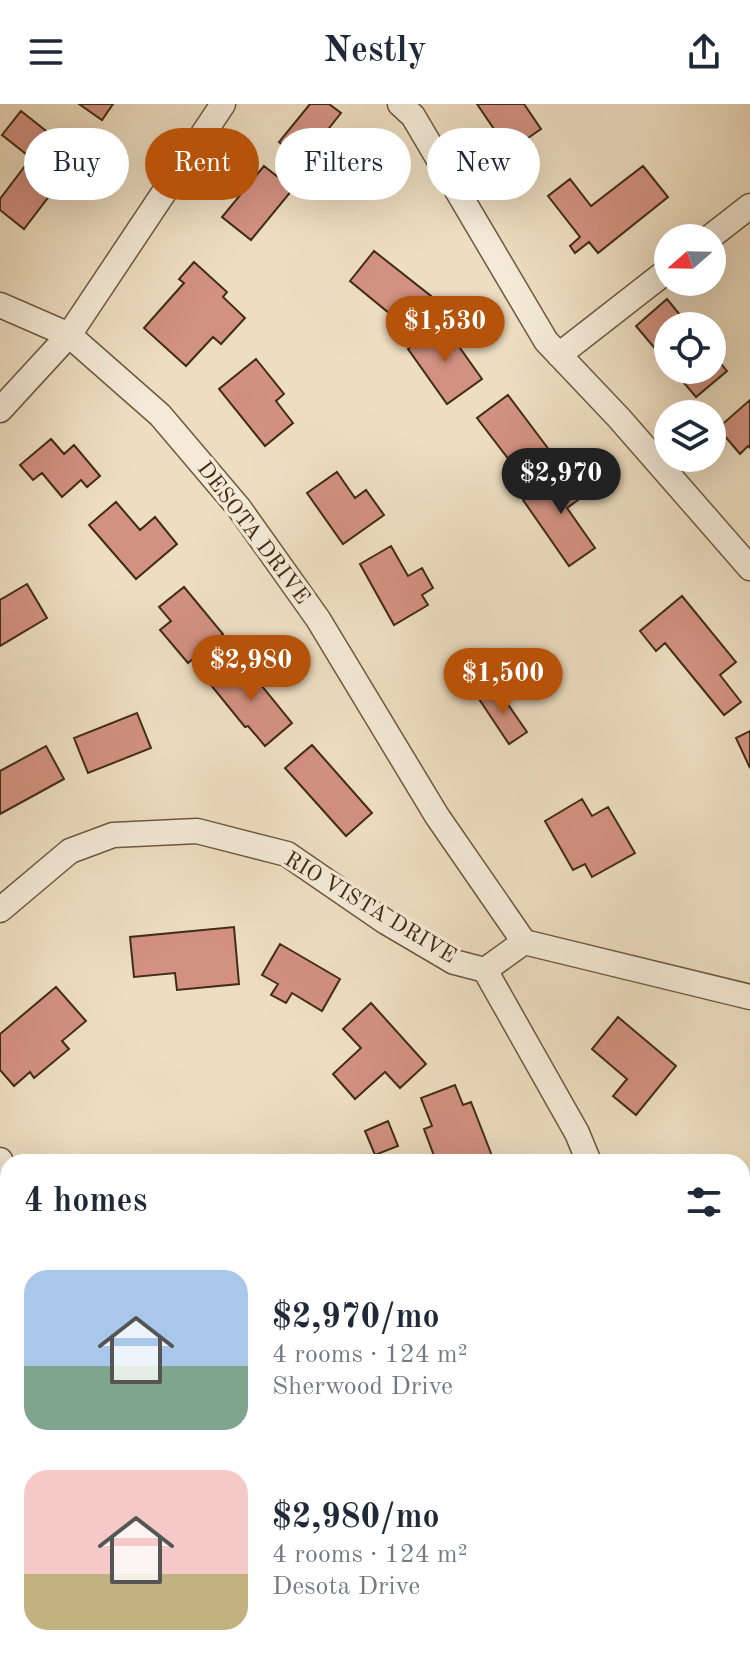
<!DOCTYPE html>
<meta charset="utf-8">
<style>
:root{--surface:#fff;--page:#f6f6f7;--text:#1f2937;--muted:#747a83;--accent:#b45309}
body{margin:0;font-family:"Old Standard TT",serif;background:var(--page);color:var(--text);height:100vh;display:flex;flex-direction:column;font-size:30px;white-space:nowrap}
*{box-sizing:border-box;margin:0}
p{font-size:26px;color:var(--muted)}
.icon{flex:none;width:44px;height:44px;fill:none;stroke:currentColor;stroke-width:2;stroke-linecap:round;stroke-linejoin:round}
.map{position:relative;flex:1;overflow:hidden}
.side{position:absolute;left:0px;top:1050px;width:750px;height:514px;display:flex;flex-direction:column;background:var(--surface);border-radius:24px 24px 0 0;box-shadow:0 8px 32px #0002}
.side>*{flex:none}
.guide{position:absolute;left:24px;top:24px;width:702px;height:72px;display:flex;gap:16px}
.needle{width:52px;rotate:250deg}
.tools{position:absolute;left:654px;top:120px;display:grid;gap:16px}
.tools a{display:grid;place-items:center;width:72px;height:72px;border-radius:50%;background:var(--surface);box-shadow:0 8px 32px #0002;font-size:40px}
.price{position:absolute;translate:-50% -68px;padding:0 18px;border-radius:28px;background:var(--accent);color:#fff;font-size:26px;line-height:52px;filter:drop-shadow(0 2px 4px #0008)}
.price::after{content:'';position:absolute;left:50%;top:48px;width:24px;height:18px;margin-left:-12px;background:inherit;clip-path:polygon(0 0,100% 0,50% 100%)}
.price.selected{background:#222;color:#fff}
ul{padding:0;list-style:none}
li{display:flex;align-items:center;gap:24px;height:200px;padding:0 24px}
li span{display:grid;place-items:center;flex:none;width:224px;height:160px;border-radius:24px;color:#555}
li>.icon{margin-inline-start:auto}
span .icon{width:96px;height:96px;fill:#fffc;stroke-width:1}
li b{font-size:34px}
h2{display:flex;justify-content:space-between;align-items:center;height:96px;padding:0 24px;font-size:34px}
.chip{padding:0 28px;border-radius:36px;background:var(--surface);box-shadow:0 8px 32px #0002;font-size:28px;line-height:72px}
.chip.selected{background:var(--accent);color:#fff}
header{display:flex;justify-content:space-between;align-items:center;height:104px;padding:0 24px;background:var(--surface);font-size:36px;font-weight:600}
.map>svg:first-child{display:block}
</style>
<header><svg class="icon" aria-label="menu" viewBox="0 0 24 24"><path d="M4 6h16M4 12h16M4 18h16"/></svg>Nestly<svg class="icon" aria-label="share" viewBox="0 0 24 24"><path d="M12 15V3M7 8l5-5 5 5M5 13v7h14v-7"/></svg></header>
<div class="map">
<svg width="750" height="1563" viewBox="0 0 750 1563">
<rect width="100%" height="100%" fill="#eedec1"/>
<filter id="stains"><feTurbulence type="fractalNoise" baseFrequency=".0025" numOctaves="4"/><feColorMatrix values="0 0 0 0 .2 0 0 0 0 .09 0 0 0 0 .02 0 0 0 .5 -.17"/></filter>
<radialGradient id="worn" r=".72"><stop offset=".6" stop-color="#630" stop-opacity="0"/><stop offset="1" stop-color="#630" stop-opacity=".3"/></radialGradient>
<path fill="#d39181" stroke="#402d14" stroke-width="2" d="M79,0H113L102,16Z
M310,0H329L341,9L303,57L279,38Z
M477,0H524L541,25L509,47Z
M21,7L79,53L24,125L0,106V95L31,54L2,31Z
M264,62L293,85L251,136L222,113Z
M643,62L668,93L598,149L589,138L575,149L570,142L580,133L548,92L570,75L591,102Z
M374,147L431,192L406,223L350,177Z
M194,158L227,188L223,193L245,214L221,240L213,233L186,262L144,224L184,179L179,175Z
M667,195L689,222H668V260L636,222Z
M443,220L482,275L447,300L408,245Z
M712,249L727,267L696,293L673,266H712Z
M256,255L284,290L276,297L293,319L265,342L219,285Z
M508,291L553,351L523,374L477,314Z
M750,296V344L748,342L740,350L718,324Z
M51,335L64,350L74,341L100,372L87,383L81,376L62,393L42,369L33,376L20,361Z
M567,365L585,391L567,404L595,444L569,462L523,396Z
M337,368L355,394L366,386L384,411L343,440L307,389Z
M116,398L140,426L155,413L177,440L136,475L89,421Z
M391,442L408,472L422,464L433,484L422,491L428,501L394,521L360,460Z
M27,480L47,514L0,542V496Z
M184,483L223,530L188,559L160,526L171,517L159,503Z
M682,492L736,558L720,571L741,598L724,611L665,539L656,547L640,527Z
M240,555L292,619L265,642L248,622L245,623L210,580Z
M496,583L527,628L509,640L479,595Z
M137,609L151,644L88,669L74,634Z
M750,627V664L736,634Z
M312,641L372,709L346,732L285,664Z
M46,642L64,675L0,710V667Z
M582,695L592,712L608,703L635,749L592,773L585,760L573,766L545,717Z
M234,823L239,880L177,886L175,869L134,873L130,833Z
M280,840L340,875L322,907L292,889L286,899L271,891L278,880L262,871Z
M56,883L86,917L62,937L69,945L34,974L30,968L14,982L0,966V930Z
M371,899L426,960L400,984L385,968L355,995L333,970L361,944L343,925Z
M618,913L676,962L636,1011L613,992L627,975L592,945Z
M455,981L463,1001L471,998L494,1057L451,1058L449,1053L436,1057L424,1025L432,1022L421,994Z
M388,1017L398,1042L375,1051L365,1027Z
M251,1556H287L282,1563H246Z
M568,1556H613L614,1558L607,1563H559Z"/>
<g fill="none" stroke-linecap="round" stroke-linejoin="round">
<defs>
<path id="minor" d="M400,0L413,12L546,237L619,314L750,464
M709,134L750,102
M0,201L69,231L160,311L239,404L318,515L437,712L524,838
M559,251L668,166
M0,306L69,231L223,0
M0,806L70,747L113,731L197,727L287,750L386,818L454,858L485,866L524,838L750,893
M485,866L577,1029L589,1058
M0,1056L8,1070
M742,1363L750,1368
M742,1468L750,1483
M0,1555L8,1552
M22,1556L30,1563"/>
</defs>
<use href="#minor" stroke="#6c593f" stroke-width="27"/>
<use href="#minor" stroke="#f4ead7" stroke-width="24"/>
</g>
<g text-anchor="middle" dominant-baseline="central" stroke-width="7" stroke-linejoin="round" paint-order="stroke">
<g font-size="22" fill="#402d14" stroke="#f4ead7">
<text transform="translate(253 429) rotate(53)">DESOTA DRIVE</text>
<text transform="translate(370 804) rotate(31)">RIO VISTA DRIVE</text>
</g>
</g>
<rect width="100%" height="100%" filter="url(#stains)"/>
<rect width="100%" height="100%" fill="url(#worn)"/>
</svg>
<div class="tools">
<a><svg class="needle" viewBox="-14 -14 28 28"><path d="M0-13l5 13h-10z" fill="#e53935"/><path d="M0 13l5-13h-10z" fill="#747a83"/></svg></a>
<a><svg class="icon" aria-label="locate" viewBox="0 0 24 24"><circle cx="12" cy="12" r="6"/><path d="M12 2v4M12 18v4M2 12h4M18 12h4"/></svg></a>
<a><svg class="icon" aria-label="layers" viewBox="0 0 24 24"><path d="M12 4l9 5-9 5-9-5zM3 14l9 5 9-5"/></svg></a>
</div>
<b class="price" style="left:445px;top:260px">$1,530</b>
<b class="price selected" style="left:561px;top:412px">$2,970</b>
<b class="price" style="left:251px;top:599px">$2,980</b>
<b class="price" style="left:503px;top:612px">$1,500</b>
<div class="guide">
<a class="chip">Buy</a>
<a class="chip selected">Rent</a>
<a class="chip">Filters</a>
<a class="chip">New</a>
</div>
<section class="side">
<h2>4 homes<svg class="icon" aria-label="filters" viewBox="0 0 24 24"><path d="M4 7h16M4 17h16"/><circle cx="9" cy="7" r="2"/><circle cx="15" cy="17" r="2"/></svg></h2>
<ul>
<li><span style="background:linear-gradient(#a9c7e8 60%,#7fa58c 0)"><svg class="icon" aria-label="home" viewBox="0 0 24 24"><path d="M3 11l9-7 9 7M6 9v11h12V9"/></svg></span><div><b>$2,970/mo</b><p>4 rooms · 124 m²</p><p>Sherwood Drive</p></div></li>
<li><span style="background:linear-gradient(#f6c9c9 65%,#c2b280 0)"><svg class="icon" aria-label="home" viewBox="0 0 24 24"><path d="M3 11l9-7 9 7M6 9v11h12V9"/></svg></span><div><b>$2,980/mo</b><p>4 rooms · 124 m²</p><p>Desota Drive</p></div></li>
</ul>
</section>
</div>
